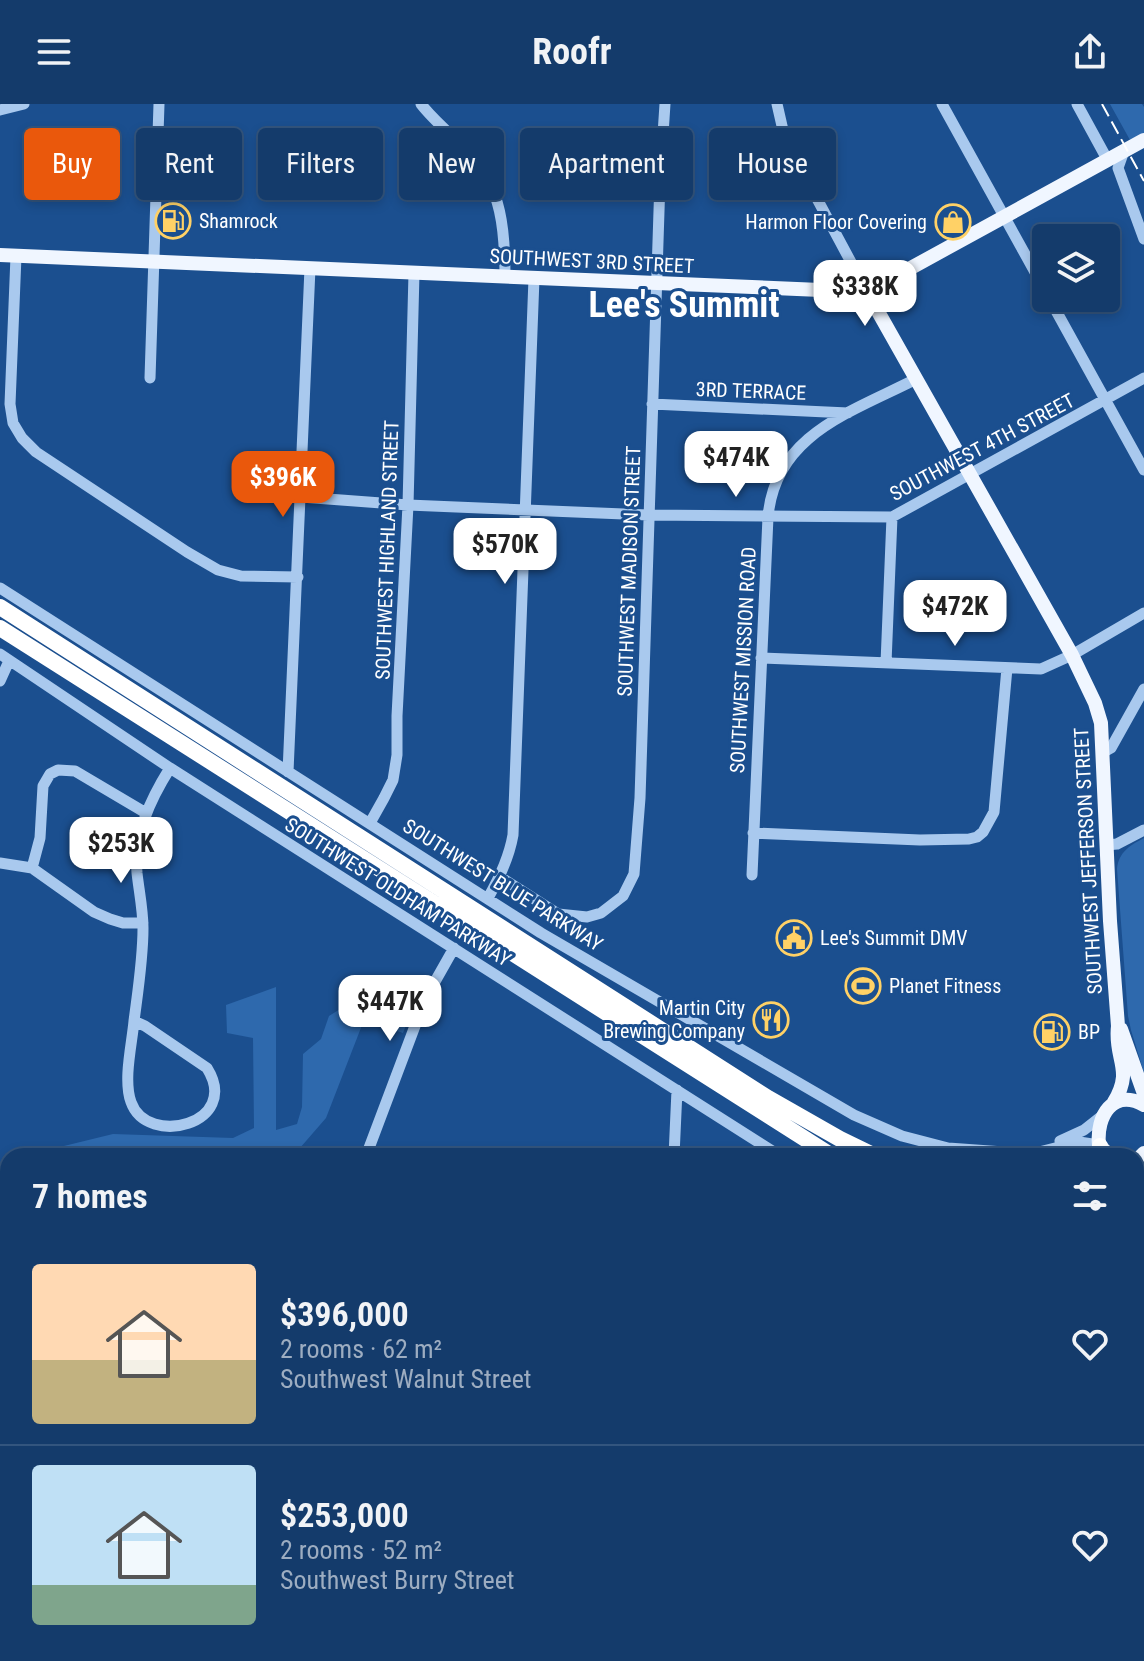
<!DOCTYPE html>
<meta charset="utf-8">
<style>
:root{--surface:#143b6b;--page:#1d4271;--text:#f1f3f6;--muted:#9dadc1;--line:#33557e;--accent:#ea580c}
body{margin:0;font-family:"Roboto Condensed",sans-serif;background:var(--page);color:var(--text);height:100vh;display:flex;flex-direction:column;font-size:30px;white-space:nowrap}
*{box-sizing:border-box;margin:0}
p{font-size:26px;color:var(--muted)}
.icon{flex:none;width:44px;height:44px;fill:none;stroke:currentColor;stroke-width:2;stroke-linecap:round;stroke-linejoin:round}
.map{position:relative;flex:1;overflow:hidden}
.side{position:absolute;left:0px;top:1044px;width:1144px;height:514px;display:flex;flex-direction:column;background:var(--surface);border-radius:24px 24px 0 0;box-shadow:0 4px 12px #0003,0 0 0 2px var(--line)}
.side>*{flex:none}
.top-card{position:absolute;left:24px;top:24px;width:1096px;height:72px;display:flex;gap:16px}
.controls{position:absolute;left:1032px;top:120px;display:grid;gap:16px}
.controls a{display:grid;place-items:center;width:88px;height:88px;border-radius:8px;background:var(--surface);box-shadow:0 4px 12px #0003,0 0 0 2px var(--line);font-size:40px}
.price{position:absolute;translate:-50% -68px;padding:0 18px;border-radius:16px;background:#fff;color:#222;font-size:26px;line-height:52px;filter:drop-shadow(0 2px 4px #0008)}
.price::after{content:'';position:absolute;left:50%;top:48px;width:24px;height:18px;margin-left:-12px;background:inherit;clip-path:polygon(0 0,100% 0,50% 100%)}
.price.current{background:var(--accent);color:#fff}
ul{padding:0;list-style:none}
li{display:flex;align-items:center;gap:24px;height:200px;padding:0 32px}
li+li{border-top:2px solid var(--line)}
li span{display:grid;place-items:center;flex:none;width:224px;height:160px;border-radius:8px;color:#555}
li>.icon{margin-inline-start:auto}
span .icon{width:96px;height:96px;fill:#fffc;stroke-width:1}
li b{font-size:34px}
h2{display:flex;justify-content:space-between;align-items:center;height:96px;padding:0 32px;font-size:34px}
.chip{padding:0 28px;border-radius:8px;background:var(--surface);box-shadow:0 4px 12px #0003,0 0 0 2px var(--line);font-size:28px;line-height:72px}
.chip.current{background:var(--accent);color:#fff}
header{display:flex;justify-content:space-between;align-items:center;height:104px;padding:0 32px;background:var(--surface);font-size:36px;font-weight:700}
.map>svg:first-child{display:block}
</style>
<header><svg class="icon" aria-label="menu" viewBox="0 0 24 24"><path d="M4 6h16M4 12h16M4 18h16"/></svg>Roofr<svg class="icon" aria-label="share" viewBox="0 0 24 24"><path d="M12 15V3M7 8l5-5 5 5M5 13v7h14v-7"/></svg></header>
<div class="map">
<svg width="1144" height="1557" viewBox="0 0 1144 1557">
<rect width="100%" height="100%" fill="#1b4f8f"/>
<path fill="#2e69ad" d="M1110,0H1142L1144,3V29L1130,36Z
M1144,734V969L1131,926L1128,912L1117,765C1119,748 1129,742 1144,734Z
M276,883V1026L297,1020L302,1003L303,950L321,935L329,912L356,895H375L410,911L403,929L364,916L326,1014L293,1052H23L113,1030L233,1034L254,1024L253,934L227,929L226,901Z
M8,1076V1214H0V1078Z
M179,1550H710V1557H179Z"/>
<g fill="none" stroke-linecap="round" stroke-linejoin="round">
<path stroke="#a9c9ee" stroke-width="11" d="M421,0C435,18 454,33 470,49C502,84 505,128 505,173
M777,0L785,35L867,188
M942,0L1046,188
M1077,0L1107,55
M0,6L24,0
M1124,47L1118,64L1144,135
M16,152L10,300L13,319L22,334L36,348L187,448L218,466L241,472L298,473
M1049,194L1144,366
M150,274L159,0
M652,300L848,309
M301,393L408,401L648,411L892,413L1144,274
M0,484L541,829L854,1011L902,1032L948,1044L1031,1050L1079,1038L1099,1041
M0,550L170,664L780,1052
M761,554L1041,565L1072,551L1144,509
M886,559L892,413
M0,577L9,557
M1102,649L1111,644L1144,585
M288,668L310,164
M370,719L384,694L393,676L397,651V612L408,401L414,169
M753,729L920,736L969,735L977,733L983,728L994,708L1007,564
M1106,741L1117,740L1144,726
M0,759L32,764L94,808L110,815L123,819H143
M32,764L40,734L43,682L50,670L58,666L75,667L146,709
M752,771L768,413C775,330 852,308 916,275
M500,773L558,810L587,813L601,809L623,792L634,770L640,694L660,76L665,0
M488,794C500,773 509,754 513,731L534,174
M134,917L145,922L207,964C242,1020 147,1044 131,998C123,976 132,940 134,917Z
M134,917C138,886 143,855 143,824C143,806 139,787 137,769C134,730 150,696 170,664
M1060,1037L1084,1026L1103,1011
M366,1052L418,914L428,890L454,844
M674,1052L677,986
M0,1392L8,1393
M0,1503H8
M293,1550L297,1557
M1070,1550L1109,1557
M1034,1551L1061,1557"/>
<path stroke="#f0f6ff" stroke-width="14" d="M0,151L867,188L1144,36
M867,188L1072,551L1095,599L1101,619L1110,817L1118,922C1114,956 1134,965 1114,998
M1121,925L1144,990
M1110,1052L1099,1041C1096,1012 1113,984 1144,1001
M1136,1057L1144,1049"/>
<path stroke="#fff" stroke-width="16" d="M0,503L768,994L840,1035L875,1052
M0,524L832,1052
M1100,1052V1042
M1136,1146L1144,1148
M1136,1160L1144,1162
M1136,1172L1144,1196
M1136,1305L1144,1314"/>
<path stroke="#fff" stroke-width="2" stroke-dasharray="14 6" stroke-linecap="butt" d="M1102,0L1144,77"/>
</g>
<defs>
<symbol id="fuel-ring" viewBox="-11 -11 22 22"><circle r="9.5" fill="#1b4f8f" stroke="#ffd166" stroke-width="1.5"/><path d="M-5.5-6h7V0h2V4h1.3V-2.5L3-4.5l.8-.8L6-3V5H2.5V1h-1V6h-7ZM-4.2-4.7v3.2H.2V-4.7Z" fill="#ffd166"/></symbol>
<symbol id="shop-ring" viewBox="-11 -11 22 22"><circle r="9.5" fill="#1b4f8f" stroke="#ffd166" stroke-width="1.5"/><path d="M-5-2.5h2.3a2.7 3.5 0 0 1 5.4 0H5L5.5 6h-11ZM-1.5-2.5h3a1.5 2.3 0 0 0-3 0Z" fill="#ffd166"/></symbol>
<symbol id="civic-ring" viewBox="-11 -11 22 22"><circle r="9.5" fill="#1b4f8f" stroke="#ffd166" stroke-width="1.5"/><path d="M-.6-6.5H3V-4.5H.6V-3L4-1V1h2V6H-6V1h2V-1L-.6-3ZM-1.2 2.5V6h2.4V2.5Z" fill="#ffd166"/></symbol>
<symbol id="stadium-ring" viewBox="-11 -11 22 22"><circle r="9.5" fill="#1b4f8f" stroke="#ffd166" stroke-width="1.5"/><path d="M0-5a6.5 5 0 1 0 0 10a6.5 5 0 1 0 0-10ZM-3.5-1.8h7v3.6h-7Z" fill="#ffd166"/></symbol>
<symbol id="restaurant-ring" viewBox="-11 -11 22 22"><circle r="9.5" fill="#1b4f8f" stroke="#ffd166" stroke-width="1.5"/><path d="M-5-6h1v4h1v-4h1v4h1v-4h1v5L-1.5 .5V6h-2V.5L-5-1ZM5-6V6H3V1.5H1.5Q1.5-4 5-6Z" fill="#ffd166"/></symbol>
</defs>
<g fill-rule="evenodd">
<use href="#fuel-ring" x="153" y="97" width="40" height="40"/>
<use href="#shop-ring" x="933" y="98" width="40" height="40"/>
<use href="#civic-ring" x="774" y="814" width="40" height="40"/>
<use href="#stadium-ring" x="843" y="862" width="40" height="40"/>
<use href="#restaurant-ring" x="751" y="896" width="40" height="40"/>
<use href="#fuel-ring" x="1032" y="908" width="40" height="40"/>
</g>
<g text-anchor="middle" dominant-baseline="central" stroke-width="6" stroke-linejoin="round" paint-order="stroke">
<g font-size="20" fill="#fff" stroke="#1b4f8f" text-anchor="start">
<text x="199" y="117">Shamrock</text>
<text x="927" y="118" text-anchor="end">Harmon Floor Covering</text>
<text x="820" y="834">Lee's Summit DMV</text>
<text x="889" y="882">Planet Fitness</text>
<text x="745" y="904" text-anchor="end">Martin City<tspan x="745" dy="23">Brewing Company</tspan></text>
<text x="1078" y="928">BP</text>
</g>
<g font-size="20" fill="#fff" stroke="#1b4f8f">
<text transform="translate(592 157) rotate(3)">SOUTHWEST 3RD STREET</text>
<text transform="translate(751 287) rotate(2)">3RD TERRACE</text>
<text transform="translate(982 343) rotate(-28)">SOUTHWEST 4TH STREET</text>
<text transform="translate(387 446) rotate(-88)">SOUTHWEST HIGHLAND STREET</text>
<text transform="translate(629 467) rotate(-88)">SOUTHWEST MADISON STREET</text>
<text transform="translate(743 556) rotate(-87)">SOUTHWEST MISSION ROAD</text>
<text transform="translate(1088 757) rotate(-93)">SOUTHWEST JEFFERSON STREET</text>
<text transform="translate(503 781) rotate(32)">SOUTHWEST BLUE PARKWAY</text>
<text transform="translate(398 788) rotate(32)">SOUTHWEST OLDHAM PARKWAY</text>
</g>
<g font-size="36" font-weight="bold" fill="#fff" stroke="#1b4f8f">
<text x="684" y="201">Lee's Summit</text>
</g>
</g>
</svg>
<div class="controls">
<a><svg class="icon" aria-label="layers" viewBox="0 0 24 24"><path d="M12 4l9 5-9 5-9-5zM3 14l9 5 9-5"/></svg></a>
</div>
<b class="price" style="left:865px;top:224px">$338K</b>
<b class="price" style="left:736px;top:395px">$474K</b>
<b class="price current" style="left:283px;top:415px">$396K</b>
<b class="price" style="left:505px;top:482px">$570K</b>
<b class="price" style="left:955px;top:544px">$472K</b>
<b class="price" style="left:121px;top:781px">$253K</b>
<b class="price" style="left:390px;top:939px">$447K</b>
<div class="top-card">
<a class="chip current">Buy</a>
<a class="chip">Rent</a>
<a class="chip">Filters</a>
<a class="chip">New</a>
<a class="chip">Apartment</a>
<a class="chip">House</a>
</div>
<section class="side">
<h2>7 homes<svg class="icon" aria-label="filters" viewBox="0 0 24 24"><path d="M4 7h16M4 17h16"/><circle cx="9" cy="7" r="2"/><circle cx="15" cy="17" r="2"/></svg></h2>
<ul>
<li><span style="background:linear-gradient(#ffd9b3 60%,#c2b280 0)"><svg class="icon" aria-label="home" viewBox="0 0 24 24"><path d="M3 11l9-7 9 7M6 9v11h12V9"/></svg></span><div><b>$396,000</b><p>2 rooms · 62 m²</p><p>Southwest Walnut Street</p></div><svg class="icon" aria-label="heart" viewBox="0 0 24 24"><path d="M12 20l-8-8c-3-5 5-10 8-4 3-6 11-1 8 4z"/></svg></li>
<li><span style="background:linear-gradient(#bfe0f5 75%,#7fa58c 0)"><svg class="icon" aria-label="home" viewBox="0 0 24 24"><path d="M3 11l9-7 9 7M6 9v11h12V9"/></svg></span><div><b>$253,000</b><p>2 rooms · 52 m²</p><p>Southwest Burry Street</p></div><svg class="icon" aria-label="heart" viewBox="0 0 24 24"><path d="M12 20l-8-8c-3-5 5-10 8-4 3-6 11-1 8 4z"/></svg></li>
</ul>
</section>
</div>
